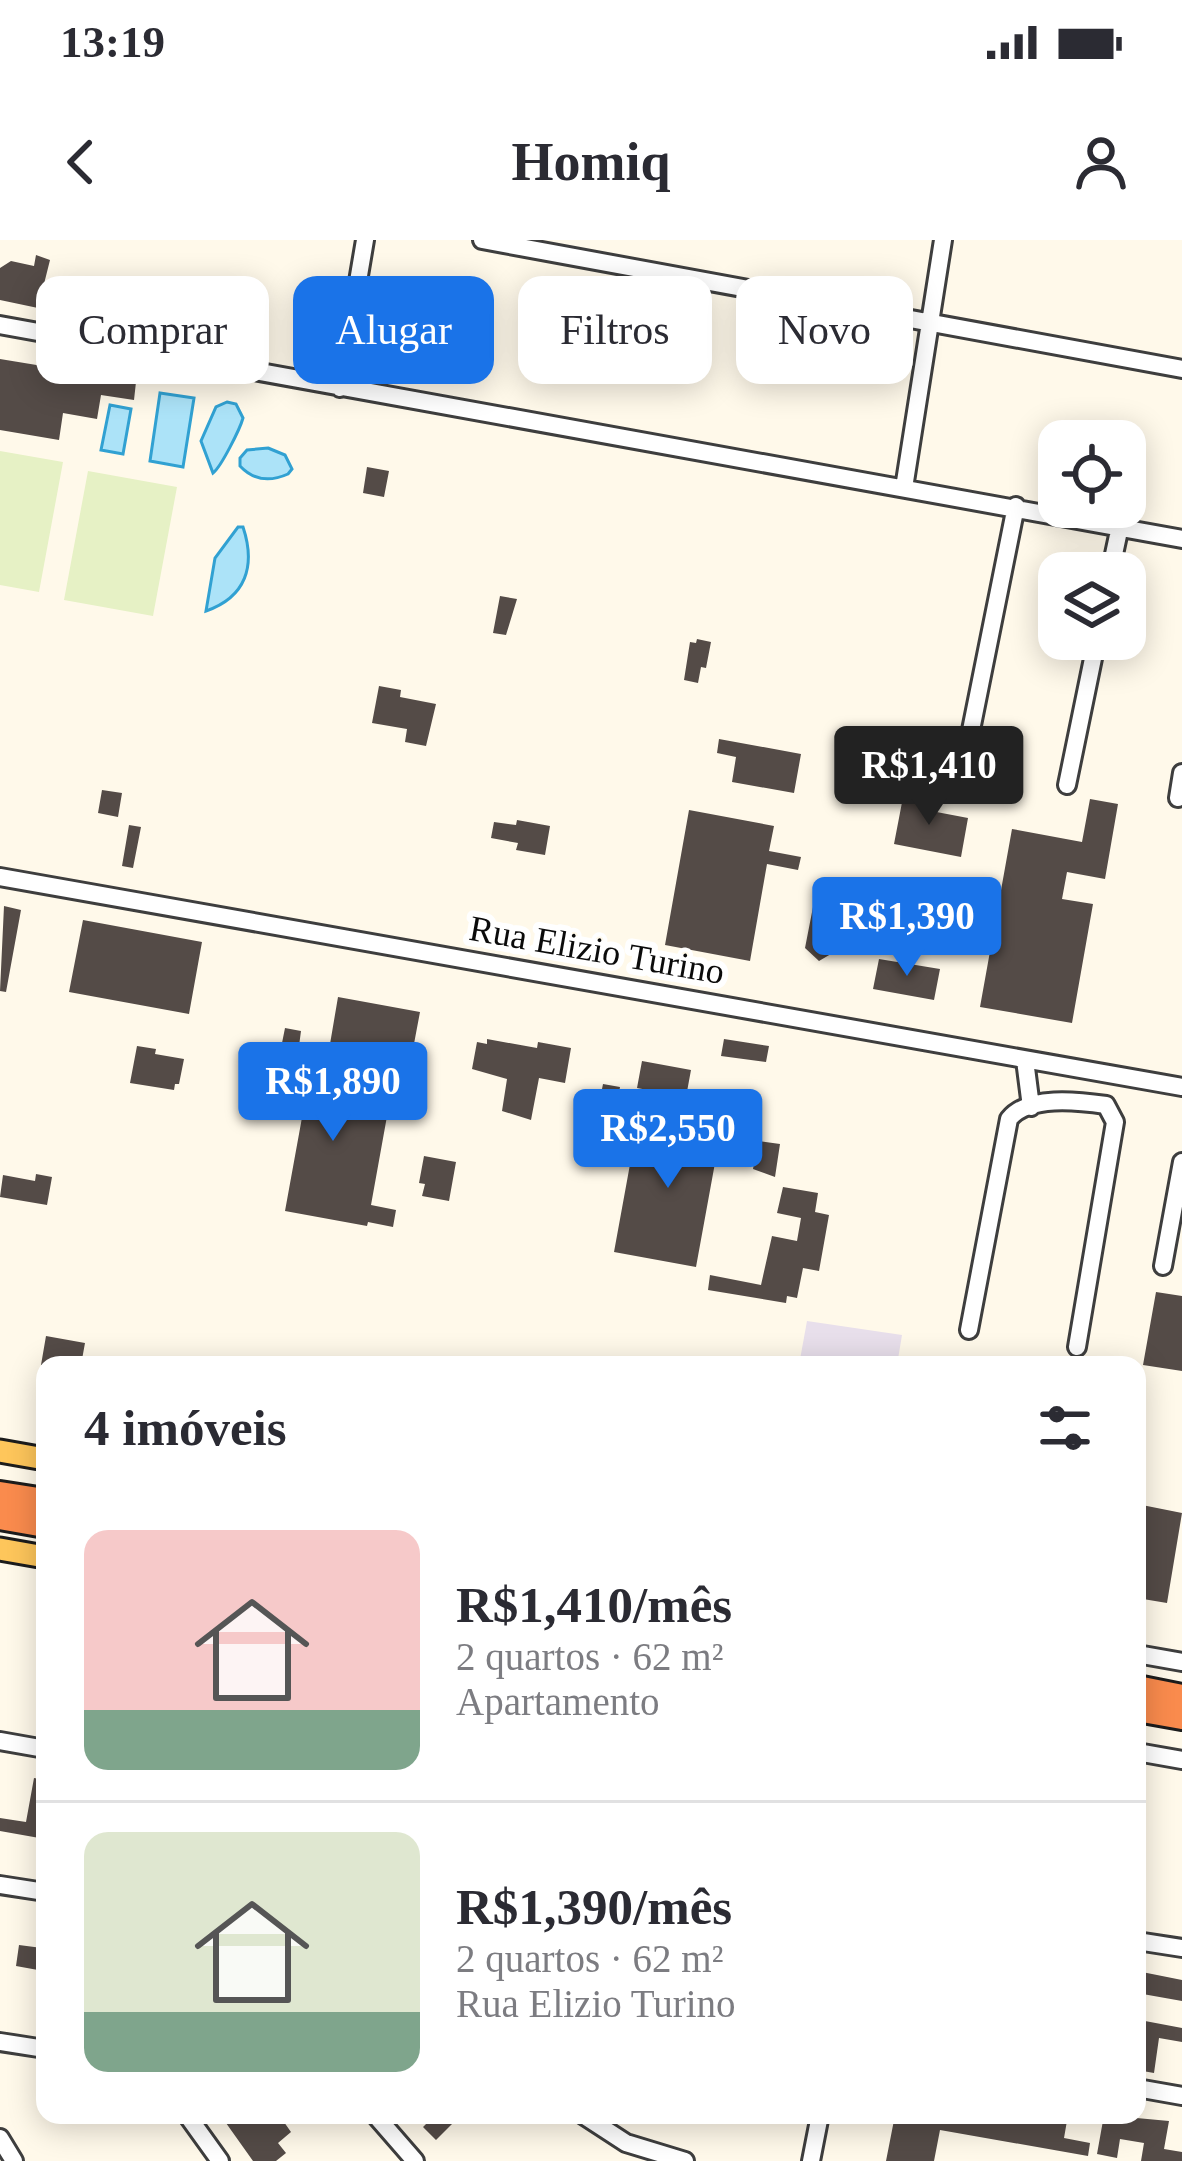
<!DOCTYPE html>
<html lang="pt">
<meta charset="utf-8">
<style>
:root{--surface:#fff;--page:#f7f7f7;--text:#2b2b33;--muted:#7c7c81;--line:#e1e1e2;--accent:#1a73e8}
body{margin:0;font-family:Georgia,serif;background:var(--page);color:var(--text);height:100vh;display:flex;flex-direction:column;font-size:45px;white-space:nowrap}
*{box-sizing:border-box;margin:0}
p{font-size:39px;color:var(--muted)}
.icon{flex:none;width:66px;height:66px;fill:none;stroke:currentColor;stroke-width:2;stroke-linecap:round;stroke-linejoin:round}
.map{position:relative;flex:1;overflow:hidden}
.details{position:absolute;left:36px;top:1116px;width:1110px;height:768px;display:flex;flex-direction:column;background:var(--surface);border-radius:24px;box-shadow:0 6px 30px #0003}
.details>*{flex:none}
.hud{position:absolute;left:36px;top:36px;width:1110px;height:108px;display:flex;gap:24px}
.buttons{position:absolute;left:1038px;top:180px;display:grid;gap:24px}
.buttons a{display:grid;place-items:center;width:108px;height:108px;border-radius:24px;background:var(--surface);box-shadow:0 6px 30px #0003;font-size:60px}
.price{position:absolute;translate:-50% -102px;padding:0 27px;border-radius:12px;background:var(--accent);color:#fff;font-size:39px;line-height:78px;filter:drop-shadow(0 3px 6px #0008)}
.price::after{content:'';position:absolute;left:50%;top:72px;width:36px;height:27px;margin-left:-18px;background:inherit;clip-path:polygon(0 0,100% 0,50% 100%)}
.price.active{background:#222;color:#fff}
ul{padding:0;list-style:none}
li{display:flex;align-items:center;gap:36px;height:300px;padding:0 48px}
li+li{border-top:3px solid var(--line)}
li span{display:grid;place-items:center;flex:none;width:336px;height:240px;border-radius:24px;color:#555}
li>.icon{margin-inline-start:auto}
span .icon{width:144px;height:144px;fill:#fffc;stroke-width:1}
li b{font-size:51px}
h2{display:flex;justify-content:space-between;align-items:center;height:144px;padding:0 48px;font-size:51px}
.tag{padding:0 42px;border-radius:24px;background:var(--surface);box-shadow:0 6px 30px #0003;font-size:42px;line-height:108px}
.tag.active{background:var(--accent);color:#fff}
.status{display:flex;justify-content:space-between;align-items:center;height:84px;padding:0 60px;background:var(--surface);direction:ltr}
.status svg{height:33px;fill:currentColor}
header{display:flex;justify-content:space-between;align-items:center;height:156px;padding:0 48px;background:var(--surface);font-size:54px;font-weight:700}
.map>svg:first-child{display:block}
</style>
<div class="status"><b>13:19</b><svg viewBox="0 0 49 12"><path d="M0 12V9h3v3zM5 12V6h3v6zM10 12V3h3v9zM15 12V0h3v12zM26 1h20v11H26zM47 4h2v5h-2z"/></svg></div>
<header><svg class="icon" aria-label="back" viewBox="0 0 24 24"><path d="M15 5l-7 7 7 7"/></svg>Homiq<svg class="icon" aria-label="person" viewBox="0 0 24 24"><circle cx="12" cy="8" r="4"/><path d="M4 21q1-7 8-7t8 7"/></svg></header>
<div class="map">
<svg width="1182" height="1921" viewBox="0 0 1182 1921">
<rect width="100%" height="100%" fill="#fff9ea"/>
<path fill="#e8dfeb" d="M807,1081L902,1095L897,1125H799Z"/>
<path fill="#e6f1c5" d="M0,211L63,222L39,352L0,345Z
M88,231L177,247L153,376L64,360Z"/>
<path fill="#ace3f8" stroke="#31a1d2" stroke-width="3" d="M160,153L194,158L183,227L150,221Z
M227,162L236,164L243,178C240,189 221,227 213,233L201,201L216,167Z
M110,165L131,169L123,214L101,210Z
M268,208L285,215L292,229L288,234C270,242 254,241 240,226V218L247,210Z
M238,287H243C256,326 246,357 206,371L215,318Z"/>
<path fill="#544b47" d="M36,15L50,20L38,68L0,60V28L11,21L34,26Z
M0,119L73,131L74,125L106,131L105,138L136,142L134,160L101,155L97,179L63,173L59,200L0,190Z
M367,227L389,231L384,257L363,253Z
M500,356L517,359L506,395L493,393Z
M697,399L711,402L706,428L701,427L698,443L684,440L690,402L696,403Z
M379,446L401,450L400,457L436,464L426,506L405,502L407,489L372,483Z
M719,499L801,514L794,553L732,542L736,517L717,513Z
M102,550L122,553L118,577L98,573Z
M904,552L929,556L926,570L968,578L961,617L894,604Z
M1090,559L1118,564L1105,639L1067,632L1062,659L1093,664L1072,783L980,767L1012,589L1082,602Z
M689,570L774,586L769,611L801,617L798,630L767,624L750,721L665,705Z
M517,580L550,586L545,615L516,610L518,603L491,598L494,582L516,585Z
M129,585L141,587L133,628L122,626Z
M896,648L917,652L913,673L943,679L948,651L961,654L953,701L888,691Z
M836,658L851,661L852,668L845,673L861,688L846,712L836,711L819,721L805,708L813,667Z
M4,666L21,670L6,752L0,751Z
M83,680L202,702L189,774L69,752Z
M879,719L940,729L934,760L873,749Z
M338,757L420,772L410,825L329,810Z
M285,788L301,791L295,836L391,854L371,965L396,970L393,987L368,982L367,986L285,971L303,872L277,867L282,839L275,838Z
M487,799L537,808L538,802L571,808L565,843L539,838L531,880L502,871L507,839L472,829L477,802L487,804Z
M724,799L769,806L766,822L721,816Z
M137,806L156,809L155,814L184,819L179,844H175L174,850L130,843Z
M642,821L691,830L686,857L637,848Z
M603,844L620,847L615,876L602,874L604,865L599,864Z
M639,875L721,890L696,1027L614,1012Z
M758,901L780,904L775,937L753,929Z
M424,916L456,922L449,961L422,956L425,944L419,943Z
M36,934L52,937L47,965L0,957L3,935L35,941Z
M783,947L818,953L815,972L829,975L819,1031L803,1028L797,1058L787,1056L786,1063L708,1050L710,1035L761,1045L772,996L797,1001L801,978L777,973Z
M1156,1052L1182,1056V1131L1143,1125Z
M46,1096L85,1103L81,1125H41Z
M1137,1264L1182,1273L1167,1363L1137,1358Z
M34,1538L45,1540V1599L0,1591V1578L26,1582Z
M19,1705L42,1708L38,1730L16,1726Z
M1137,1731L1182,1740V1761L1137,1753Z
M1145,1781L1182,1788V1802L1159,1798L1154,1833L1137,1830Z
M238,1875H279L291,1892L278,1903L286,1913L276,1921H253L226,1883Z
M422,1875H461L436,1900L423,1887L428,1882Z
M895,1875H942L986,1883V1875H1068L1064,1898L1090,1903L1088,1916L940,1890L934,1921H886Z
M1104,1875L1169,1881L1164,1909L1182,1912V1921H1141L1144,1903L1120,1899L1117,1918L1097,1914Z"/>
<g fill="none" stroke-linecap="round" stroke-linejoin="round">
<defs>
<path id="minor" d="M482,0L1182,129
M0,85L1182,299
M340,148L365,0
M904,248L943,0
M1110,333L1120,286
M964,525L1016,266
M1067,545L1097,399
M1178,558L1182,533
M0,637L1182,847
M1025,820L1031,867
M1163,1026L1182,922
M969,1090L1009,879C1028,855 1078,861 1106,865L1115,882L1077,1107
M1137,1414L1182,1422
M0,1501L45,1509
M1137,1512L1182,1520
M0,1645L45,1652
M1137,1701L1182,1708
M0,1802L45,1809
M1137,1848L1182,1856
M187,1875L220,1921
M375,1875L415,1921
M583,1875L626,1903L685,1921
M0,1898L14,1921
M811,1921L820,1875"/>
<path id="major" d="M0,1211L45,1219
M0,1309L45,1317"/>
<path id="highway" d="M0,1254L45,1261
M0,1277L45,1285
M1137,1448L1182,1457
M1137,1469L1182,1477"/>
</defs>
<use href="#minor" stroke="#3e3e3e" stroke-width="22"/>
<use href="#major" stroke="#1c1c1c" stroke-width="27"/>
<use href="#highway" stroke="#1c1c1c" stroke-width="30"/>
<use href="#minor" stroke="#fff" stroke-width="16"/>
<use href="#major" stroke="#fec65b" stroke-width="21"/>
<use href="#highway" stroke="#fa8b4d" stroke-width="24"/>
</g>
<g text-anchor="middle" dominant-baseline="central" stroke-width="12" stroke-linejoin="round" paint-order="stroke">
<g font-size="36" fill="#0b0b0b" stroke="#fff">
<text transform="translate(597 710) rotate(10)">Rua Elizio Turino</text>
</g>
</g>
</svg>
<div class="buttons">
<a><svg class="icon" aria-label="locate" viewBox="0 0 24 24"><circle cx="12" cy="12" r="6"/><path d="M12 2v4M12 18v4M2 12h4M18 12h4"/></svg></a>
<a><svg class="icon" aria-label="layers" viewBox="0 0 24 24"><path d="M12 4l9 5-9 5-9-5zM3 14l9 5 9-5"/></svg></a>
</div>
<b class="price active" style="left:929px;top:588px">R$1,410</b>
<b class="price" style="left:907px;top:739px">R$1,390</b>
<b class="price" style="left:333px;top:904px">R$1,890</b>
<b class="price" style="left:668px;top:951px">R$2,550</b>
<div class="hud">
<a class="tag">Comprar</a>
<a class="tag active">Alugar</a>
<a class="tag">Filtros</a>
<a class="tag">Novo</a>
</div>
<section class="details">
<h2>4 imóveis<svg class="icon" aria-label="filters" viewBox="0 0 24 24"><path d="M4 7h16M4 17h16"/><circle cx="9" cy="7" r="2"/><circle cx="15" cy="17" r="2"/></svg></h2>
<ul>
<li><span style="background:linear-gradient(#f6c9c9 75%,#7fa58c 0)"><svg class="icon" aria-label="home" viewBox="0 0 24 24"><path d="M3 11l9-7 9 7M6 9v11h12V9"/></svg></span><div><b>R$1,410/mês</b><p>2 quartos · 62 m²</p><p>Apartamento</p></div></li>
<li><span style="background:linear-gradient(#dfe7d0 75%,#7fa58c 0)"><svg class="icon" aria-label="home" viewBox="0 0 24 24"><path d="M3 11l9-7 9 7M6 9v11h12V9"/></svg></span><div><b>R$1,390/mês</b><p>2 quartos · 62 m²</p><p>Rua Elizio Turino</p></div></li>
</ul>
</section>
</div>
